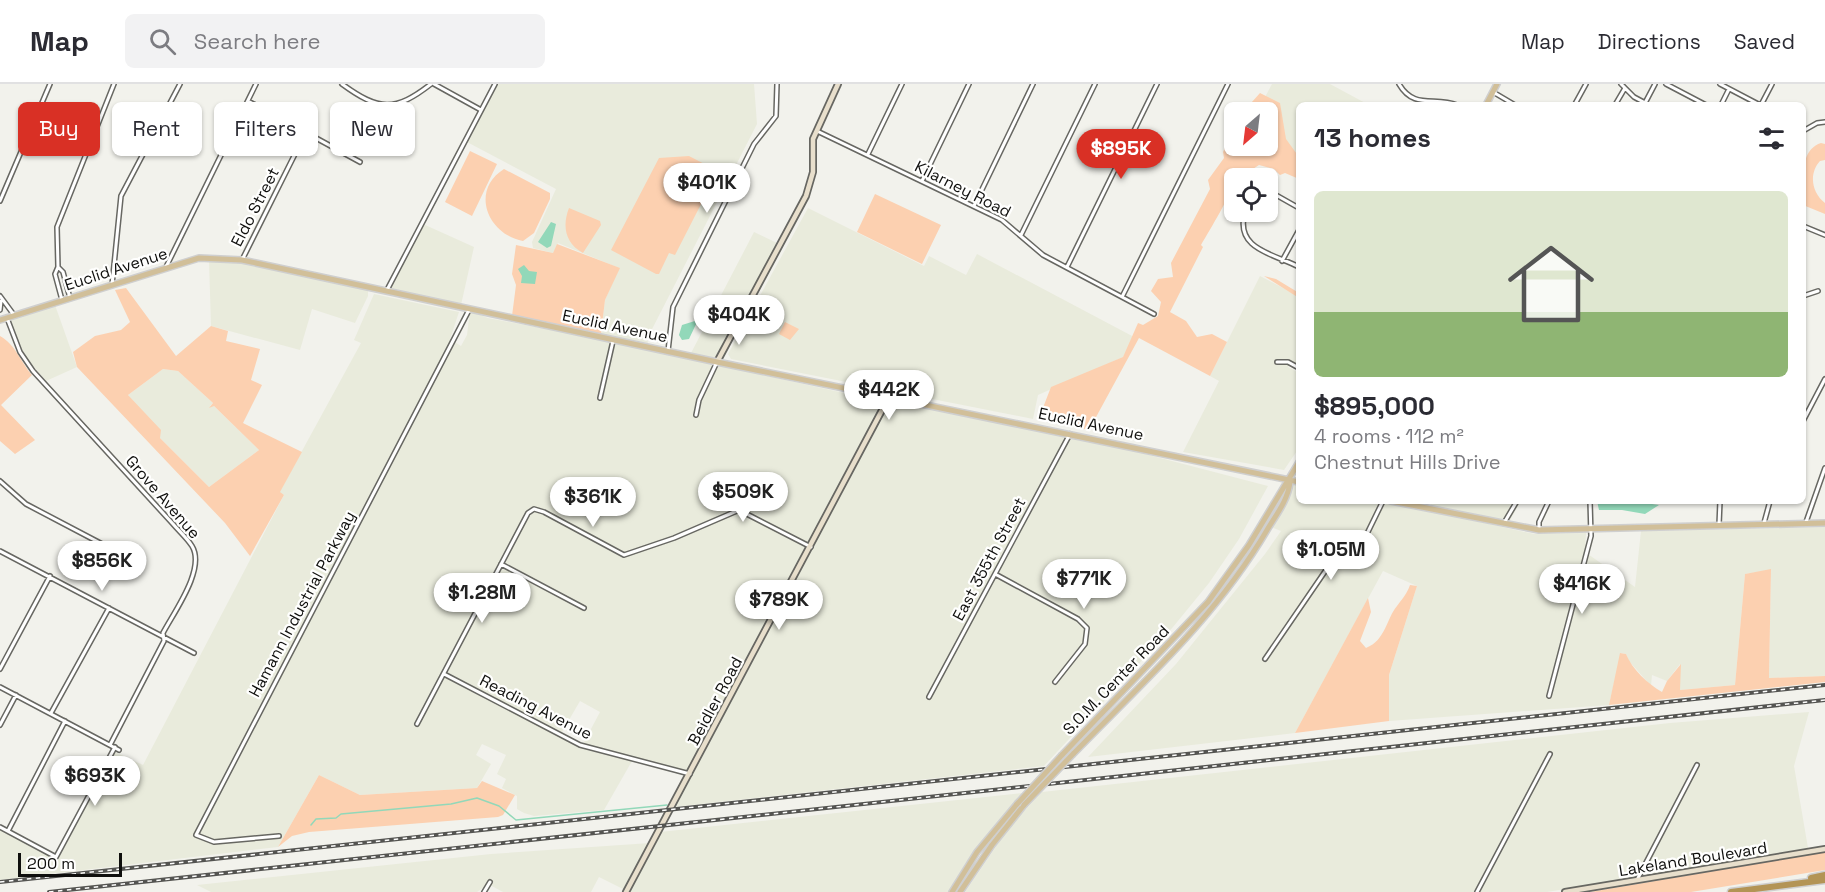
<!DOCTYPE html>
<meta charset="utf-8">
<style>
:root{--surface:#fff;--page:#f2f2f3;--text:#2b2b33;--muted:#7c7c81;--line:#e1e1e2;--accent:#d93025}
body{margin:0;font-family:"Space Grotesk",sans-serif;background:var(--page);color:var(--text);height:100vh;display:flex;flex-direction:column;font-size:22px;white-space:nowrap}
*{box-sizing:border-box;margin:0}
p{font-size:20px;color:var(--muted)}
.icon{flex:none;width:33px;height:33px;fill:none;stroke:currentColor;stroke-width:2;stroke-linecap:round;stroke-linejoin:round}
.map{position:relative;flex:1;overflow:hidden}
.details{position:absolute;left:1296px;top:18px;width:510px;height:402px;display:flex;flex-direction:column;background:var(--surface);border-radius:9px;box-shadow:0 2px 4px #0004}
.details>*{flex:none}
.top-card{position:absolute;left:18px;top:18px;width:570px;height:54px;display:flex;gap:12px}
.needle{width:39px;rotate:208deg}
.controls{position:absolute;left:1224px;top:18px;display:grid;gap:12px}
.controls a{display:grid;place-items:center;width:54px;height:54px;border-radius:9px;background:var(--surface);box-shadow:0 2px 4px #0004;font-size:30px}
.scale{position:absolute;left:18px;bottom:15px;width:104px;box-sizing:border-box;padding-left:6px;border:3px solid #0f0f0d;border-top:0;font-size:16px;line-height:21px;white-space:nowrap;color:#0f0f0d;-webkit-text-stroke:4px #fffffe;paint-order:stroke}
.price{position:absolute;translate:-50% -51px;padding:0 14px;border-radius:21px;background:#fff;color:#222;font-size:20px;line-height:39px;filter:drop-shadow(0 2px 3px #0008)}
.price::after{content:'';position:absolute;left:50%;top:36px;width:18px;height:14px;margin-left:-9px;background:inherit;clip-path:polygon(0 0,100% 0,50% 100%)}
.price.active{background:var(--accent);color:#fff}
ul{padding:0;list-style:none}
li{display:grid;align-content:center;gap:12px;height:318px;padding:0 18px}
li+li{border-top:2px solid var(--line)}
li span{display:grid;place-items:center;height:186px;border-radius:9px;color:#555}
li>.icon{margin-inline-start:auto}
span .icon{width:108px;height:108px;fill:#fffc;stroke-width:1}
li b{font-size:26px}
h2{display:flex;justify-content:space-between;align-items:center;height:72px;padding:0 18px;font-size:26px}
.pill{padding:0 21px;border-radius:9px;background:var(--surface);box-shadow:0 2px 4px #0004;font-size:21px;line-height:54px}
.pill.active{background:var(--accent);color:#fff}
header{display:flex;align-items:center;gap:36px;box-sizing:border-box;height:84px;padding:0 30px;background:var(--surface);border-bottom:2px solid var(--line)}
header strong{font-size:28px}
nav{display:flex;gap:33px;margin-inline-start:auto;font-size:21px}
.search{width:420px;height:54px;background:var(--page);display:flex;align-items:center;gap:15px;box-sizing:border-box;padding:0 21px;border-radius:9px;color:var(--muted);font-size:22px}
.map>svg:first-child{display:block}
</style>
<header>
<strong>Map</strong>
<div class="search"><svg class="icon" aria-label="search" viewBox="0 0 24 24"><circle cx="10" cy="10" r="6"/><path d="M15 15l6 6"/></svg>Search here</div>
<nav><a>Map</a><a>Directions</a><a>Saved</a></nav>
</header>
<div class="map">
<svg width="1825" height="808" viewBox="0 0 1825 808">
<rect width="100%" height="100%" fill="#f2f2ec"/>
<path fill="#e9ebdc" d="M498,0H754L757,40L647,255L648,259L601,250L605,216L619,184L558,159L553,169L533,164L532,158L556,105L467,58Z
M1272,0H1330L1369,21H1299V90L1268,62V28H1257Z
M808,124L924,182L929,172L966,191L977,170L1134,253L1123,273L1038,311L1033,335L731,275L728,270Z
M423,140L474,163L461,221L388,205Z
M754,148L779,160L717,277L690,271Z
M209,176L241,177L368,206V212L355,239L312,225L300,266L211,242Z
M1260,192L1299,212V283L1291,278L1288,283L1299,289V364L1284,386L1183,368L1219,297L1210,292Z
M374,210L459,228L450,255L461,262L467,251L470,227L488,234L620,259L880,317L881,323L689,687L583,660L600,628L580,617L562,648L465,599L463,603L587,666L632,677L604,726L534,732L524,729L517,725V712L502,704L506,695L497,690L506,671L482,660L476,671L491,680L477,704L360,711L319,691L278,763L0,796V744L58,775L115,668L143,681L284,411L279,409L361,259L354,256Z
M55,221L77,283L46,297L23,270L10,235Z
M163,285L178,287L213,319L210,322H214L259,366L209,403L160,354L128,311Z
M890,314L1068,350L1046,391L1048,393L1072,351L1268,402L1239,455L1209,499L1173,543L1044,682L674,723L783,520Z
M1291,397L1299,399V417H1385L1534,450L1586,449L1585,468L1635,503L1641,447L1825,443V592L1769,594L1771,486L1745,490L1735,601L1680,606V580L1667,597L1652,591L1651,602L1629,577L1626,570L1621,569L1609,621L1389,637V591L1417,502L1383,487L1295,649L1088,673L1176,580L1265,470L1281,447L1271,443Z
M1432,417H1521L1508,440L1430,423Z
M1809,628L1794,682L1808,764L1547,808H965L1010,742L1042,708L1670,639Z
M1022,709L965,780L949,808H628L660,748Z
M650,759L625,806L599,793L591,808H503L488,800L477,808H211L197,801L491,770Z"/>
<path fill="#fcd0b0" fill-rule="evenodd" d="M1260,9L1280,19L1286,55L1299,73V95L1285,89L1280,91L1274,85L1259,81L1239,94H1234C1234,107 1209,147 1201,161L1203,163L1170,228L1186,237L1197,253L1212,250L1227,258L1210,292L1139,254L1089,346L1039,334L1051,303L1123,273L1138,239L1143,241L1158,232L1161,218L1151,207L1158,195L1173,193L1171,179L1210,105L1208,96L1224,74L1223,68L1231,51H1234V62H1268V28H1243Z
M1821,59L1825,60V76L1820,77C1809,89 1811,108 1825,119V130L1803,121C1803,102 1798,66 1821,59Z
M470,67L497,80L472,132L445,118Z
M689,72L718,87L675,171L669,169L659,190H656L611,166L659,74Z
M504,85L550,109V115L534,149L523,157C487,150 470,106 504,85Z
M875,110L941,141L922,180L857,148Z
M569,124L600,137L601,141L583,169C565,159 562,142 569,124Z
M557,160L620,184L605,216L601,250L512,232L516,201L512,190L516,161L553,169Z
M1264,192L1276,195L1299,209V214Z
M126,204L176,272L211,242L228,247L226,257L260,265L251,296L262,301L243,339L302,368L280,408L284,411L250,472L225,439L77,283L73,268L95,252L121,246L130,238L115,206ZM163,285L178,287L213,319L209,324L214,322L259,366L209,403L160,354L161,346L128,311Z
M785,238L799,245L790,256L779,250Z
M0,252C16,261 20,277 32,291L1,321L35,356L15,370L0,357Z
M1771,485L1769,594L1825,592V598L1609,621L1620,569L1626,570C1632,585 1648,600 1662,608L1667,597L1681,580L1680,606L1735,601L1745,490Z
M1410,501L1417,502L1389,591V637L1295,649L1368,514L1371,528L1360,557L1366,564C1386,556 1386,535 1397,522C1402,515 1407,510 1410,501Z
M319,691L360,711L477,704L482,697L515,711L503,731L498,733L309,748L292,752L278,763Z
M1825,768V786L1691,808H1590Z"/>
<path fill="#92d8b9" d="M551,138L556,140L551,162L547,164L538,158Z
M524,181L529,187L537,188L535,200L521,199L522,192L518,185Z
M698,236L689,255L682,256L679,251L682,241Z
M1597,417H1631L1659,421L1645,430L1622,426H1599Z"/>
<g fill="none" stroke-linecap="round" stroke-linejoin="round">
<path stroke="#92d8b9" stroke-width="1.5" d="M311,741L316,735L336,734L341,730L451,720L477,714L499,722L516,736L667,721"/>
<defs>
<path id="street" d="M342,0C379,27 395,28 431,0
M434,0L481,26
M1399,0C1414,26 1435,12 1457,21
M1621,0L1634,13L1649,21
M1666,0L1706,21
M1720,0L1760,21
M1493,8L1515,21
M248,17L360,78
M1645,19L1655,0
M1575,20L1586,0
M1615,21L1625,4
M1721,21L1729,5
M1761,21L1772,0
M817,47L1002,136L1043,171L1154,230
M1803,47L1817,39L1825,38
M868,70L902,0
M922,97L969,0
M1268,109L1276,111L1299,124
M0,117L50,0
M974,122L1033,0
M1245,128C1234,166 1275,170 1299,183
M1803,142L1825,151
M1021,151L1095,0
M242,176L306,48
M1282,177L1299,146
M58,183L63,188L70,214
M166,183L256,0
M1067,183L1157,0
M112,201L121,112L180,0
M387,206L495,0
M0,212L14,231
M1803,212L1818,207
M1122,213L1228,0
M62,216L55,190L58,183L57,143L114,0
M0,226L1,217
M7,234L20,268L33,287L173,440C179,447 187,454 192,462C206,485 174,528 163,549L164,557L110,661
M668,267L673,223L754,60L776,32L777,0
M1277,278H1288L1299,284
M600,314L613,257
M696,331L699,316L717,278
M1803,337L1825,295
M0,397L26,420L104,461
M1806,438L1825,384
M1504,439L1517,417
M1764,439L1770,417
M1719,441L1720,417
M1539,446V438L1549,417
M0,467L194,569
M501,480L584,524
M995,490L1078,535L1087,544L1085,560L1055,598
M1265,575L1326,486L1354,469L1361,462L1383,417
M0,585L50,492
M444,590L580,661L690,690
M0,603L119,666
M1549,612L1591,452L1590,417
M929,613L1070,350
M51,629L109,524
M417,640L528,429L534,425L544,428L624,471L674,454L739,426L811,463
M0,641L16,611
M0,743L56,773L115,663
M8,747L65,637
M279,752L214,758L196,751L469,226
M1637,796L1697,681
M484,808L490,798
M1477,808L1550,670"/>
<path id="secondary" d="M717,278L806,112L813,88V55L838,0
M626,808L889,313
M1565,808L1825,765"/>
<path id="primary" d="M1486,21L1497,0
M0,236L199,174L242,176L717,278L1299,398
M1391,417L1539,446L1825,439
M1073,670C1142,599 1216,533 1267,446C1276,431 1288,416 1290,398
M1062,671L1208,518L1249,461L1299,378
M952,808L977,768L1017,720
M960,808L992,761L1024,721"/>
<path id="highway" d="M1811,794L1825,791
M1731,808L1825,796"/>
</defs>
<use href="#street" stroke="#676762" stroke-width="6"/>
<use href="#secondary" stroke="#676762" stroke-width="8"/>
<use href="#primary" stroke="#cfcfcf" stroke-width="8"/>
<use href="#highway" stroke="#cfcfcf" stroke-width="9"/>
<use href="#street" stroke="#fff" stroke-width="3"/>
<use href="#secondary" stroke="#e8dfcc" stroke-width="4.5"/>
<use href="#primary" stroke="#d1bf99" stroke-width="5"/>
<use href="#highway" stroke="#b39455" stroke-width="6"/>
<defs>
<path id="rail" d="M0,798L1825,601
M49,808L1825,616"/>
</defs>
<use href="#rail" stroke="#545451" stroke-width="4"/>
<use href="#rail" stroke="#fffffe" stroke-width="1.5" stroke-dasharray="4.5" stroke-linecap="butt"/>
<defs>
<path id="primary-bridge" d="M1017,720L1062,671
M1024,721L1073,670"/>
</defs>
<use href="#primary-bridge" stroke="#cfcfcf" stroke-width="8" stroke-linecap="butt"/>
<use href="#primary-bridge" stroke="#d1bf99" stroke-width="5"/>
</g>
<g text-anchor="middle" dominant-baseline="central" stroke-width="4.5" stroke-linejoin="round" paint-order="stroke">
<g font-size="16" fill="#0f0f0d" stroke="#fffffe">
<text transform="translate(963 105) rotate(27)">Kilarney Road</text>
<text transform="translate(255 123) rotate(-63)">Eldo Street</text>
<text transform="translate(116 185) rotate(-18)">Euclid Avenue</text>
<text transform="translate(615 242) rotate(12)">Euclid Avenue</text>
<text transform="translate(1091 340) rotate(12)">Euclid Avenue</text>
<text transform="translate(163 413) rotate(49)">Grove Avenue</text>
<text transform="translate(989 475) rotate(-62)">East 355th Street</text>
<text transform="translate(302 520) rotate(-62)">Hamann Industrial Parkway</text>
<text transform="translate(1116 596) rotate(-46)">S.O.M. Center Road</text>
<text transform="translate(715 617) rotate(-62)">Beidler Road</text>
<text transform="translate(536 623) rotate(27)">Reading Avenue</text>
<text transform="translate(1693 775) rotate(-9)">Lakeland Boulevard</text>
</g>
</g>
</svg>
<div class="controls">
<a><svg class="needle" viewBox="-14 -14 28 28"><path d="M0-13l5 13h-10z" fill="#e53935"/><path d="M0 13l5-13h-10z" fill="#7c7c81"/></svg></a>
<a><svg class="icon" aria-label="locate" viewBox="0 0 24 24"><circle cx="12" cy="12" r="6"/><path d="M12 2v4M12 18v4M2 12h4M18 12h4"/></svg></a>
</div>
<div class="scale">200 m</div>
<b class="price active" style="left:1121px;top:96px">$895K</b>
<b class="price" style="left:707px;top:130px">$401K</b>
<b class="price" style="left:739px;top:262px">$404K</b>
<b class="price" style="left:889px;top:337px">$442K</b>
<b class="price" style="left:743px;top:439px">$509K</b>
<b class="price" style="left:593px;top:444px">$361K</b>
<b class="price" style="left:1331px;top:497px">$1.05M</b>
<b class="price" style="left:102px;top:508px">$856K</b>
<b class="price" style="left:1084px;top:526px">$771K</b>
<b class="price" style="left:1582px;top:531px">$416K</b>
<b class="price" style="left:482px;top:540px">$1.28M</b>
<b class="price" style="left:779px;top:547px">$789K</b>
<b class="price" style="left:95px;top:723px">$693K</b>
<div class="top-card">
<a class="pill active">Buy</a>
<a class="pill">Rent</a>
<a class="pill">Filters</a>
<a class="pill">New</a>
</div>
<section class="details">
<h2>13 homes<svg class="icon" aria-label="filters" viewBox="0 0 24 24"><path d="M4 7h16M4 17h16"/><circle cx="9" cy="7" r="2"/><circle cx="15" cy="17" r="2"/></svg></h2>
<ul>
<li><span style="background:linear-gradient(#dfe7d0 65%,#8fb573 0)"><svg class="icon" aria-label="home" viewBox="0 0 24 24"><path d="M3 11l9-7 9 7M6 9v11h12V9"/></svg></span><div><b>$895,000</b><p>4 rooms · 112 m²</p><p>Chestnut Hills Drive</p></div></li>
</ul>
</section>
</div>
